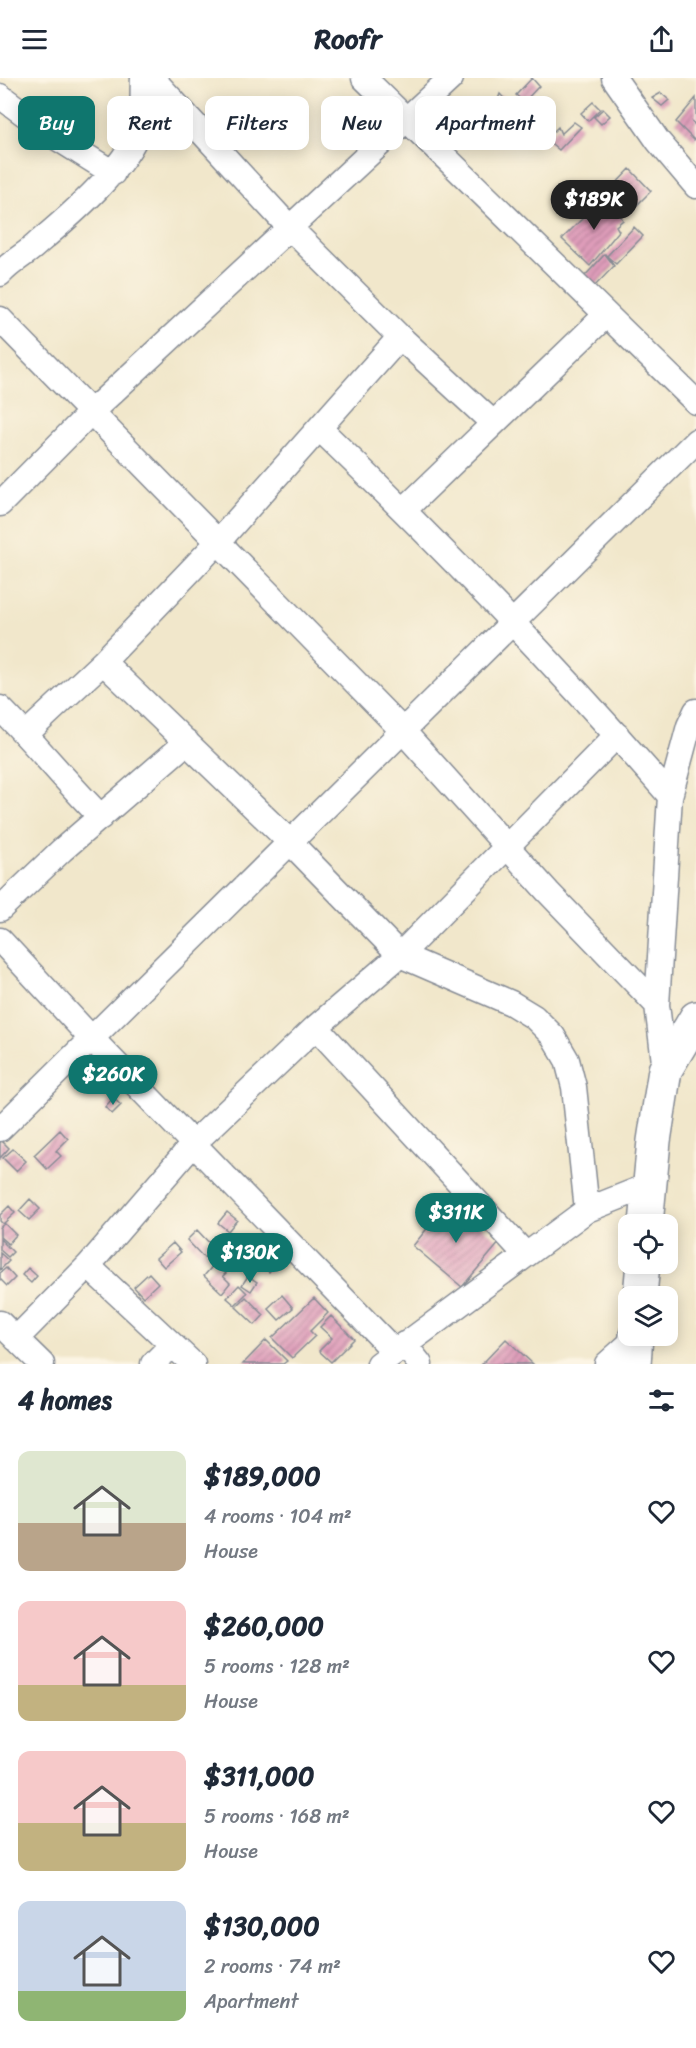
<!DOCTYPE html>
<meta charset="utf-8">
<style>
:root{--surface:#fff;--page:#f6f6f7;--text:#1f2937;--muted:#747a83;--accent:#0f766e}
body{margin:0;font-family:Sriracha,sans-serif;background:var(--page);color:var(--text);height:100vh;display:flex;flex-direction:column;font-size:22px;white-space:nowrap}
*{box-sizing:border-box;margin:0}
p{font-size:20px;color:var(--muted)}
.icon{flex:none;width:33px;height:33px;fill:none;stroke:currentColor;stroke-width:2;stroke-linecap:round;stroke-linejoin:round}
.map{position:relative;height:1286px;overflow:hidden}
.details{display:flex;flex-direction:column;background:var(--surface);flex:1}
.details>*{flex:none}
.top-card{position:absolute;left:18px;top:18px;width:660px;height:54px;display:flex;gap:12px}
.tools{position:absolute;left:618px;top:1136px;display:grid;gap:12px}
.tools a{display:grid;place-items:center;width:60px;height:60px;border-radius:12px;background:var(--surface);box-shadow:0 3px 15px #0003;font-size:30px}
.price{position:absolute;translate:-50% -51px;padding:0 14px;border-radius:21px;background:var(--accent);color:#fff;font-size:20px;line-height:39px;filter:drop-shadow(0 2px 3px #0008)}
.price::after{content:'';position:absolute;left:50%;top:36px;width:18px;height:14px;margin-left:-9px;background:inherit;clip-path:polygon(0 0,100% 0,50% 100%)}
.price.selected{background:#222;color:#fff}
ul{padding:0;list-style:none}
li{display:flex;align-items:center;gap:18px;height:150px;padding:0 18px}
li span{display:grid;place-items:center;flex:none;width:168px;height:120px;border-radius:12px;color:#555}
li>.icon{margin-inline-start:auto}
span .icon{width:72px;height:72px;fill:#fffc;stroke-width:1}
li b{font-size:26px}
h2{display:flex;justify-content:space-between;align-items:center;height:72px;padding:0 18px;font-size:26px}
.tag{padding:0 21px;border-radius:12px;background:var(--surface);box-shadow:0 3px 15px #0003;font-size:21px;line-height:54px}
.tag.selected{background:var(--accent);color:#fff}
header{display:flex;justify-content:space-between;align-items:center;height:78px;padding:0 18px;background:var(--surface);font-size:27px;font-weight:700}
.map>svg:first-child{display:block}
</style>
<header><svg class="icon" aria-label="menu" viewBox="0 0 24 24"><path d="M4 6h16M4 12h16M4 18h16"/></svg>Roofr<svg class="icon" aria-label="share" viewBox="0 0 24 24"><path d="M12 15V3M7 8l5-5 5 5M5 13v7h14v-7"/></svg></header>
<div class="map">
<svg width="696" height="1286" viewBox="0 0 696 1286">
<defs>
<pattern id="building-hatch" width="6" height="6" patternUnits="userSpaceOnUse" patternTransform="scale(1.5)"><rect width="6" height="6" fill="#df9dba"/><path d="M-1 1l2-2M0 6l6-6M5 7l2-2" fill="none" stroke="#b4809a"/></pattern>
</defs>
<rect width="100%" height="100%" fill="#fcf5e5"/>
<filter id="ink" filterUnits="userSpaceOnUse"><feTurbulence type="fractalNoise" baseFrequency=".0167" numOctaves="2"/><feDisplacementMap in="SourceGraphic" scale="12" xChannelSelector="R" yChannelSelector="G"/><feConvolveMatrix kernelMatrix="1 2 1 2 8 2 1 2 1" color-interpolation-filters="sRGB"/></filter>
<filter id="wash" filterUnits="userSpaceOnUse"><feTurbulence type="fractalNoise" baseFrequency=".008" numOctaves="4" result="noise"/><feDisplacementMap in="SourceGraphic" scale="24" xChannelSelector="R" yChannelSelector="G"/><feGaussianBlur stdDeviation="1.35" result="paint"/><feColorMatrix in="noise" values="0 0 0 0 0 0 0 0 0 0 0 0 0 0 0 0 0 1.4 0 .05"/><feComposite in="paint" operator="in"/></filter>
<g filter="url(#wash)">
<rect width="100%" height="100%" fill="#f1e7cb"/>
<g id="blocks">
<path fill="url(#building-hatch)" d="M532,0L539,8L524,24L516,17Z
M661,15L669,22L662,28L652,20Z
M500,16L517,34L500,48L494,40L503,30L497,24Z
M696,20V47L691,43L696,48V60L694,62L676,44Z
M524,24L532,30L526,39L517,34Z
M593,24L600,31L588,43L581,35Z
M603,31L610,38L601,46L594,39Z
M518,40L528,49L520,55L511,47Z
M574,44L581,49L559,72L546,61L558,49L561,56Z
M630,91L651,113L627,137L604,118Z
M597,113L620,137L623,142L616,148L619,153L590,188L562,161L585,138L591,143L595,139V133L590,125L594,121L592,115Z
M634,149L643,158L616,186L607,178Z
M605,176L614,188L593,210L583,200Z
M113,1020L121,1027L112,1036L105,1029Z
M60,1052L68,1061L56,1073L61,1078L47,1091L34,1077Z
M0,1061L9,1070L0,1080Z
M13,1071L26,1083L16,1093L3,1080Z
M30,1121L40,1131L29,1142L19,1133Z
M450,1122L500,1164L462,1209L413,1168Z
M9,1128L15,1135L3,1146L0,1143V1137Z
M227,1134L237,1142L228,1153L218,1145Z
M4,1145L16,1157L8,1166L0,1159V1150Z
M197,1152L214,1170L204,1180L187,1162Z
M0,1161L13,1174L8,1179L0,1172Z
M173,1165L181,1174L164,1189L156,1180Z
M0,1175L9,1183L0,1192Z
M269,1176L278,1184L269,1194L260,1186Z
M215,1185L226,1195L223,1198L230,1205L222,1215L204,1198Z
M6,1190L15,1200L7,1208L0,1201V1195Z
M28,1190L37,1198L31,1205L22,1197Z
M149,1195L158,1205L143,1219L134,1209Z
M248,1198L257,1204L251,1213L242,1207Z
M239,1207L247,1215L235,1227L227,1220Z
M282,1217L293,1230L279,1242L268,1230Z
M246,1219L264,1237L255,1247L236,1229Z
M314,1220L328,1235L310,1253L315,1258L292,1280L272,1260Z
M331,1238L354,1261L331,1284L319,1273L332,1260L320,1249Z
M506,1261L533,1286H482Z
M266,1262L287,1283L283,1286H243Z"/>
</g>
</g>
<g filter="url(#ink)">
<use href="#blocks" fill-opacity="0" stroke="#868b94" stroke-width="1.5"/>
<g fill="none" stroke-linecap="round" stroke-linejoin="round">
<defs>
<path id="minor" d="M152,0L289,149L400,259L493,345
M364,0L696,324
M614,0L658,63L696,108
M0,18L54,58L113,95
M0,196C14,181 26,177 39,164C70,138 127,89 139,51C144,36 142,16 143,0
M0,241L403,653L548,814L657,927
M320,351C442,468 559,590 670,718
M0,426L91,334L451,0
M404,432L606,237
M103,584L290,764L400,877L511,925L534,939L553,958L567,982L574,1009L587,1132
M0,630C35,665 66,704 101,739
M26,656L103,584L217,465L400,259
M0,831L62,772L187,664
M0,862L92,961L394,1273
M316,949L526,1177
M665,992L657,927L670,718L689,648L696,633
M0,1051L696,363
M88,1188L193,1286
M0,1245L42,1286
M16,1261L88,1188L194,1065L316,949L400,877L617,657
M404,1266L420,1286
M153,1286L172,1267
M379,1286L587,1132L650,1107
M607,1286L636,1260"/>
<path id="highway" d="M646,1146L654,1063L665,992L696,940
M640,1218L643,1185
M634,1286L636,1257"/>
</defs>
<use href="#minor" stroke="#868b94" stroke-width="27"/>
<use href="#highway" stroke="#868b94" stroke-width="36"/>
<use href="#minor" stroke="#fff" stroke-width="24"/>
<use href="#highway" stroke="#fff" stroke-width="33"/>
</g>
</g>
</svg>
<div class="tools">
<a><svg class="icon" aria-label="locate" viewBox="0 0 24 24"><circle cx="12" cy="12" r="6"/><path d="M12 2v4M12 18v4M2 12h4M18 12h4"/></svg></a>
<a><svg class="icon" aria-label="layers" viewBox="0 0 24 24"><path d="M12 4l9 5-9 5-9-5zM3 14l9 5 9-5"/></svg></a>
</div>
<b class="price selected" style="left:594px;top:153px">$189K</b>
<b class="price" style="left:113px;top:1028px">$260K</b>
<b class="price" style="left:456px;top:1166px">$311K</b>
<b class="price" style="left:250px;top:1206px">$130K</b>
<div class="top-card">
<a class="tag selected">Buy</a>
<a class="tag">Rent</a>
<a class="tag">Filters</a>
<a class="tag">New</a>
<a class="tag">Apartment</a>
</div>
</div>
<section class="details">
<h2>4 homes<svg class="icon" aria-label="filters" viewBox="0 0 24 24"><path d="M4 7h16M4 17h16"/><circle cx="9" cy="7" r="2"/><circle cx="15" cy="17" r="2"/></svg></h2>
<ul>
<li><span style="background:linear-gradient(#dfe7d0 60%,#b9a48a 0)"><svg class="icon" aria-label="home" viewBox="0 0 24 24"><path d="M3 11l9-7 9 7M6 9v11h12V9"/></svg></span><div><b>$189,000</b><p>4 rooms · 104 m²</p><p>House</p></div><svg class="icon" aria-label="heart" viewBox="0 0 24 24"><path d="M12 20l-8-8c-3-5 5-10 8-4 3-6 11-1 8 4z"/></svg></li>
<li><span style="background:linear-gradient(#f6c9c9 70%,#c2b280 0)"><svg class="icon" aria-label="home" viewBox="0 0 24 24"><path d="M3 11l9-7 9 7M6 9v11h12V9"/></svg></span><div><b>$260,000</b><p>5 rooms · 128 m²</p><p>House</p></div><svg class="icon" aria-label="heart" viewBox="0 0 24 24"><path d="M12 20l-8-8c-3-5 5-10 8-4 3-6 11-1 8 4z"/></svg></li>
<li><span style="background:linear-gradient(#f6c9c9 60%,#c2b280 0)"><svg class="icon" aria-label="home" viewBox="0 0 24 24"><path d="M3 11l9-7 9 7M6 9v11h12V9"/></svg></span><div><b>$311,000</b><p>5 rooms · 168 m²</p><p>House</p></div><svg class="icon" aria-label="heart" viewBox="0 0 24 24"><path d="M12 20l-8-8c-3-5 5-10 8-4 3-6 11-1 8 4z"/></svg></li>
<li><span style="background:linear-gradient(#c9d6e8 75%,#8fb573 0)"><svg class="icon" aria-label="home" viewBox="0 0 24 24"><path d="M3 11l9-7 9 7M6 9v11h12V9"/></svg></span><div><b>$130,000</b><p>2 rooms · 74 m²</p><p>Apartment</p></div><svg class="icon" aria-label="heart" viewBox="0 0 24 24"><path d="M12 20l-8-8c-3-5 5-10 8-4 3-6 11-1 8 4z"/></svg></li>
</ul>
</section>
